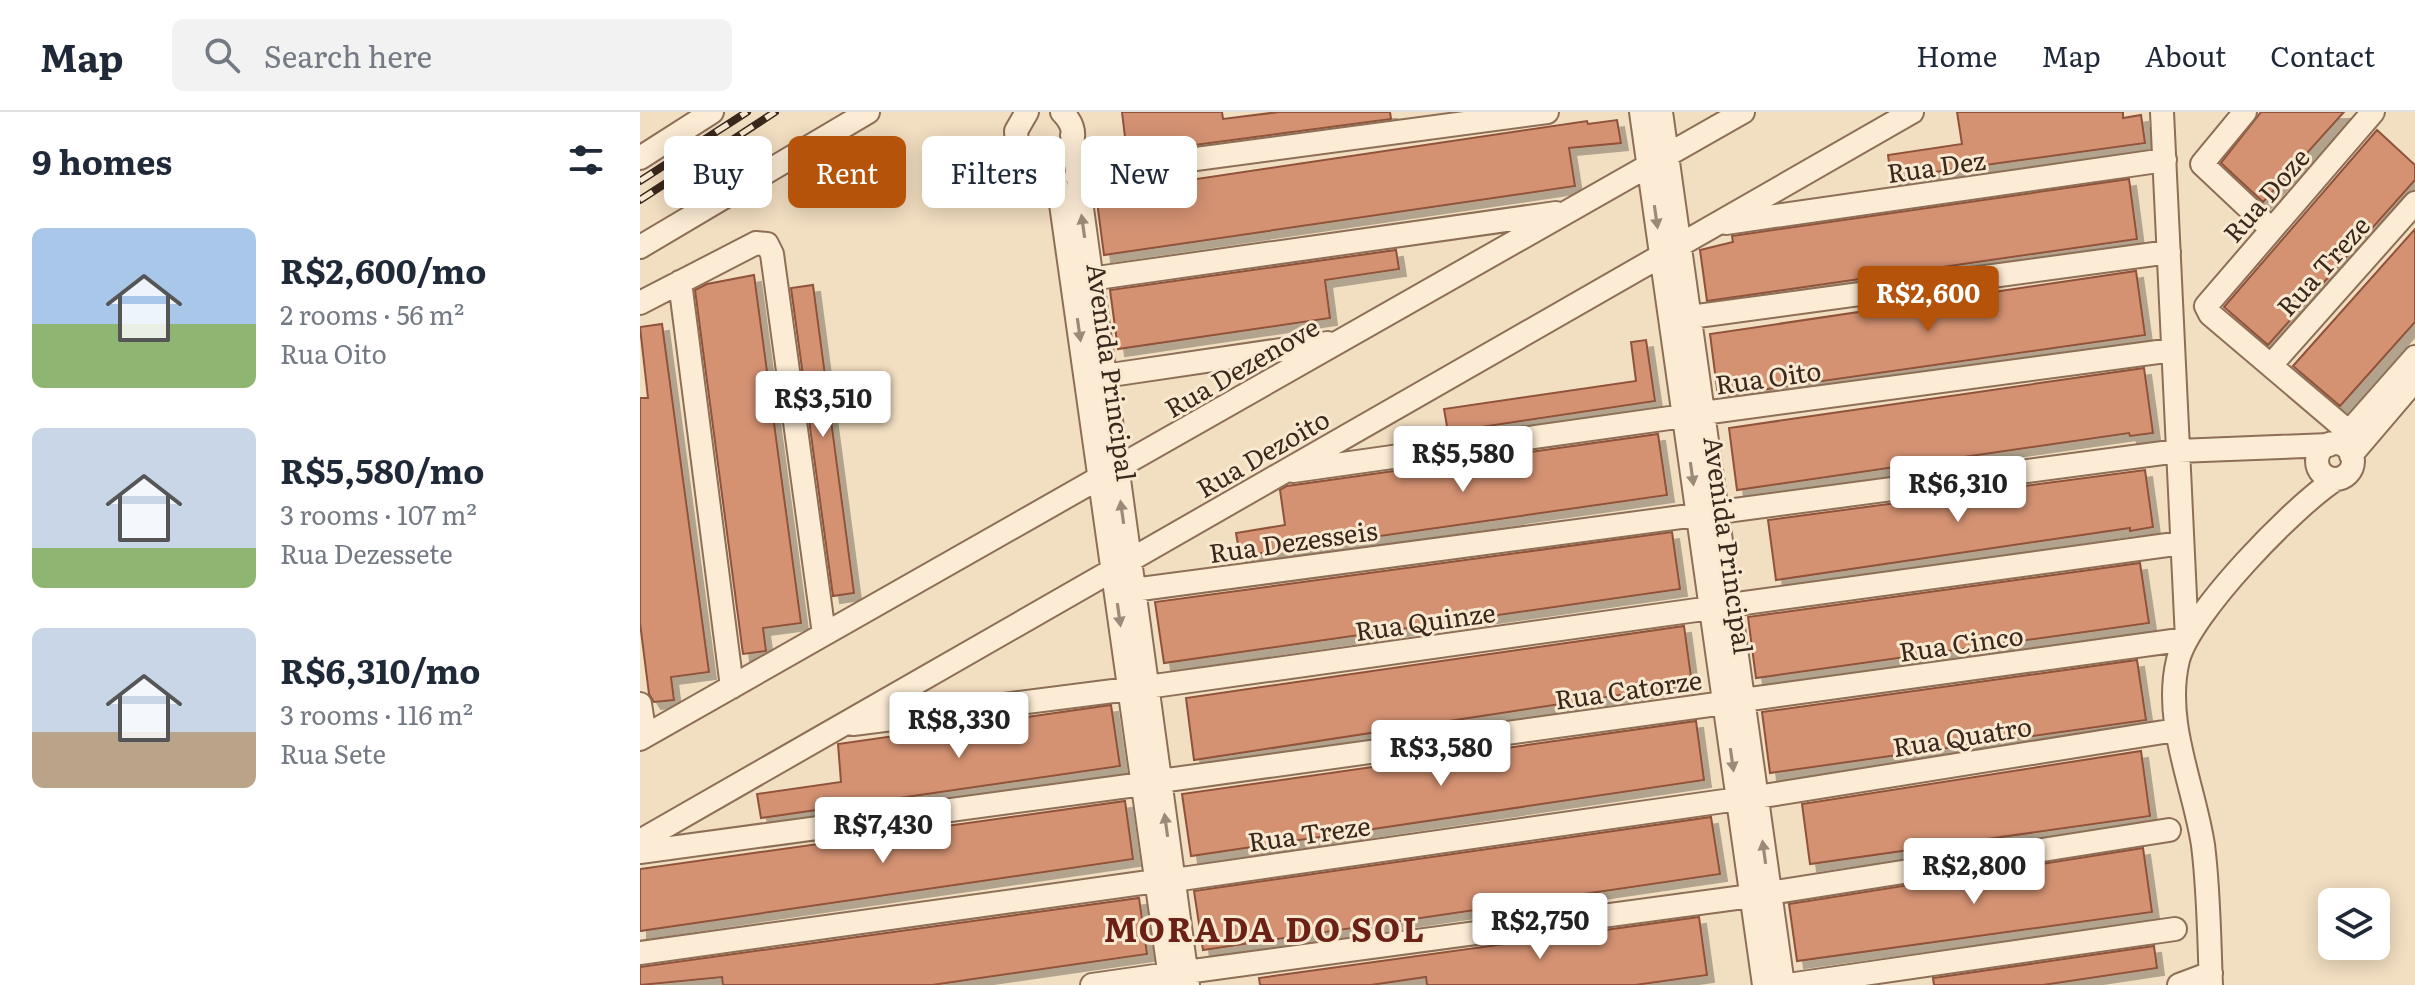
<!DOCTYPE html>
<meta charset="utf-8">
<style>
:root{--surface:#fff;--page:#f2f2f3;--text:#1f2937;--muted:#747a83;--line:#e0e1e3;--accent:#b45309}
body{margin:0;font-family:Literata,serif;background:var(--page);color:var(--text);height:100vh;display:flex;flex-direction:column;font-size:30px;white-space:nowrap}
*{box-sizing:border-box;margin:0}
p{font-size:26px;color:var(--muted)}
.icon{flex:none;width:44px;height:44px;fill:none;stroke:currentColor;stroke-width:2;stroke-linecap:round;stroke-linejoin:round}
.map{position:relative;flex:1;overflow:hidden}
.side{display:flex;flex-direction:column;background:var(--surface);width:640px}
.side>*{flex:none}
.banner{position:absolute;left:24px;top:24px;width:760px;height:72px;display:flex;gap:16px}
.controls{position:absolute;left:1678px;top:776px;display:grid;gap:16px}
.controls a{display:grid;place-items:center;width:72px;height:72px;border-radius:12px;background:var(--surface);box-shadow:0 4px 20px #0003;font-size:40px}
.price{position:absolute;translate:-50% -68px;padding:0 18px;border-radius:8px;background:#fff;color:#222;font-size:26px;line-height:52px;filter:drop-shadow(0 2px 4px #0008)}
.price::after{content:'';position:absolute;left:50%;top:48px;width:24px;height:18px;margin-left:-12px;background:inherit;clip-path:polygon(0 0,100% 0,50% 100%)}
.price.on{background:var(--accent);color:#fff}
ul{padding:0;list-style:none}
li{display:flex;align-items:center;gap:24px;height:200px;padding:0 32px}
li span{display:grid;place-items:center;flex:none;width:224px;height:160px;border-radius:12px;color:#555}
li>.icon{margin-inline-start:auto}
span .icon{width:96px;height:96px;fill:#fffc;stroke-width:1}
li b{font-size:34px}
h2{display:flex;justify-content:space-between;align-items:center;height:96px;padding:0 32px;font-size:34px}
.pill{padding:0 28px;border-radius:12px;background:var(--surface);box-shadow:0 4px 20px #0003;font-size:28px;line-height:72px}
.pill.on{background:var(--accent);color:#fff}
header{display:flex;align-items:center;gap:48px;box-sizing:border-box;height:112px;padding:0 40px;background:var(--surface);border-bottom:2px solid var(--line)}
header strong{font-size:38px}
nav{display:flex;gap:44px;margin-inline-start:auto;font-size:28px}
.search{width:560px;height:72px;background:var(--page);display:flex;align-items:center;gap:20px;box-sizing:border-box;padding:0 28px;border-radius:12px;color:var(--muted);font-size:30px}
main{display:flex;flex:1;min-height:0}
.map>svg:first-child{display:block}
</style>
<header>
<strong>Map</strong>
<div class="search"><svg class="icon" aria-label="search" viewBox="0 0 24 24"><circle cx="10" cy="10" r="6"/><path d="M15 15l6 6"/></svg>Search here</div>
<nav><a>Home</a><a>Map</a><a>About</a><a>Contact</a></nav>
</header>
<main>
<section class="side">
<h2>9 homes<svg class="icon" aria-label="filters" viewBox="0 0 24 24"><path d="M4 7h16M4 17h16"/><circle cx="9" cy="7" r="2"/><circle cx="15" cy="17" r="2"/></svg></h2>
<ul>
<li><span style="background:linear-gradient(#a9c7e8 60%,#8fb573 0)"><svg class="icon" aria-label="home" viewBox="0 0 24 24"><path d="M3 11l9-7 9 7M6 9v11h12V9"/></svg></span><div><b>R$2,600/mo</b><p>2 rooms · 56 m²</p><p>Rua Oito</p></div></li>
<li><span style="background:linear-gradient(#c9d6e8 75%,#8fb573 0)"><svg class="icon" aria-label="home" viewBox="0 0 24 24"><path d="M3 11l9-7 9 7M6 9v11h12V9"/></svg></span><div><b>R$5,580/mo</b><p>3 rooms · 107 m²</p><p>Rua Dezessete</p></div></li>
<li><span style="background:linear-gradient(#c9d6e8 65%,#b9a48a 0)"><svg class="icon" aria-label="home" viewBox="0 0 24 24"><path d="M3 11l9-7 9 7M6 9v11h12V9"/></svg></span><div><b>R$6,310/mo</b><p>3 rooms · 116 m²</p><p>Rua Sete</p></div></li>
</ul>
</section>
<div class="map">
<svg width="1775" height="873" viewBox="0 0 1775 873">
<defs>
<filter id="shadow"><feDropShadow dx="7" dy="7" stdDeviation="0" flood-color="#0004"/></filter>
</defs>
<rect width="100%" height="100%" fill="#f2dec1"/>
<path fill="#d49273" stroke="#8f533a" stroke-width="2" filter="url(#shadow)" d="M482,0H582L583,7L639,0H750L751,7L487,42Z
M1317,0H1483V6L1501,3L1505,31L1251,66L1248,43L1322,32Z
M1621,0H1704L1623,90L1581,51Z
M977,8L981,31L929,36L935,74L464,143L456,82L947,9L948,12Z
M1737,18L1775,53V68L1628,233L1584,195Z
M1489,67L1497,127L1067,189L1060,138L1093,130L1092,124Z
M1775,117V210L1700,294L1653,254Z
M756,138L759,157L685,168L690,206L478,237L470,178Z
M1496,159L1505,223L1078,284L1070,222Z
M114,163L161,511L123,516L126,539L103,542L55,178L67,172Z
M173,173L214,481L193,484L151,176Z
M22,212L69,560L31,565L34,588L14,590L9,582L0,511V286H8L0,215Z
M1006,228L1015,289L808,320L804,297L996,269L991,230Z
M1504,256L1513,321L1490,324L1489,321L1097,378L1089,316Z
M1018,322L1027,383L600,444L596,421L645,413L640,378L647,374Z
M1505,358L1513,415L1490,419V416L1136,468L1128,408Z
M1032,420L1040,477L524,551L515,490Z
M1500,451L1509,511L1116,566L1108,505Z
M1044,514L1052,572L554,648L546,586Z
M1497,548L1506,608L1130,661L1122,600Z
M471,593L480,654L121,706L117,682L201,670L198,632Z
M1056,609L1064,668L551,744L542,682Z
M1501,639L1510,704L1170,752L1162,692Z
M485,689L493,747L0,819V757Z
M1071,705L1080,762L563,838L554,779Z
M1503,736L1512,800L1157,849L1149,792Z
M499,786L507,842L292,873H83L82,865L0,873V855Z
M1059,805L1067,863L995,873H787L786,865L731,873H620L619,866Z
M1514,834L1517,856L1403,873H1294L1293,866Z"/>
<g fill="none" stroke-linecap="round" stroke-linejoin="round">
<defs>
<path id="minor" d="M387,0L376,19C377,78 463,42 422,0
M1001,0L1124,873
M1021,0L1143,873
M1522,0L1547,527
M1605,0L1562,52L1631,117
M432,23L548,873
M0,46L72,0
M390,47L414,66L420,85L531,873
M436,63L907,0
M1086,111L1525,48
M0,135L228,0
M450,167L916,101
M40,170L92,575
M0,191L116,131L127,132L132,142L184,522
M1050,205L1529,140
M1631,253L1775,91
M464,264L688,231
M1063,301L1533,238
M1703,315L1570,202L1566,194L1733,0
M1699,331L1775,245
M1677 349a18 18 0 1 1 36 0a18 18 0 1 1-36 0Z
M1711,343L1775,268
M653,359L1044,304
M493,478L1538,339L1689,333
M1090,493L1542,431
M507,575L1071,496
M1103,588L1547,527
M0,592L5,624
M213,612L489,577
M0,627L1103,0
M520,669L1084,591
M1117,685L1536,618
M0,729L1272,0
M0,740L503,672
M534,768L1098,687
M1130,781L1529,718
M0,841L516,769
M546,860L1111,784
M452,873L529,862
M1148,873L1535,817
M1539,873L1571,861
M1571,873C1569,826 1569,780 1563,733C1554,673 1523,610 1538,548C1550,501 1654,394 1696,367"/>
</defs>
<use href="#minor" stroke="#8d6e56" stroke-width="26"/>
<use href="#minor" stroke="#fcecd5" stroke-width="22"/>
<defs>
<path id="rail" d="M0,69L107,0
M0,88L135,0"/>
</defs>
<use href="#rail" stroke="#3b281c" stroke-width="8"/>
<use href="#rail" stroke="#f9e9d1" stroke-width="5" stroke-dasharray="15" stroke-linecap="butt"/>
</g>
<defs><path id="oneway-solid" d="M-6-.8H1V-3.2L6.5 0L1 3.2V.8H-6Z" transform="scale(2)"/></defs>
<g fill="#9c8a78">
<use href="#oneway-solid" transform="translate(1016 105) rotate(82)"/>
<use href="#oneway-solid" transform="translate(443 114) rotate(-98)"/>
<use href="#oneway-solid" transform="translate(439 218) rotate(82)"/>
<use href="#oneway-solid" transform="translate(1052 362) rotate(82)"/>
<use href="#oneway-solid" transform="translate(482 400) rotate(-98)"/>
<use href="#oneway-solid" transform="translate(479 503) rotate(82)"/>
<use href="#oneway-solid" transform="translate(1092 648) rotate(82)"/>
<use href="#oneway-solid" transform="translate(526 713) rotate(-98)"/>
<use href="#oneway-solid" transform="translate(1124 740) rotate(-98)"/>
</g>
<g text-anchor="middle" dominant-baseline="central" stroke-width="6" stroke-linejoin="round" paint-order="stroke">
<g font-size="26" fill="#3b281c" stroke="#f9e9d1">
<text transform="translate(1296 53) rotate(-8)">Rua Dez</text>
<text transform="translate(1625 82) rotate(-49)">Rua Doze</text>
<text transform="translate(1682 153) rotate(-48)">Rua Treze</text>
<text transform="translate(601 254) rotate(-30)">Rua Dezenove</text>
<text transform="translate(473 260) rotate(82)">Avenida Principal</text>
<text transform="translate(1128 264) rotate(-8)">Rua Oito</text>
<text transform="translate(622 340) rotate(-30)">Rua Dezoito</text>
<text transform="translate(653 428) rotate(-8)">Rua Dezesseis</text>
<text transform="translate(1090 433) rotate(82)">Avenida Principal</text>
<text transform="translate(785 508) rotate(-8)">Rua Quinze</text>
<text transform="translate(1321 530) rotate(-8)">Rua Cinco</text>
<text transform="translate(988 576) rotate(-8)">Rua Catorze</text>
<text transform="translate(1322 623) rotate(-9)">Rua Quatro</text>
<text transform="translate(669 720) rotate(-8)">Rua Treze</text>
</g>
<g font-size="34" font-weight="bold" letter-spacing="2" fill="#6c2117" stroke="#f9e9d1">
<text x="625" y="815">MORADA DO SOL</text>
</g>
</g>
</svg>
<div class="controls">
<a><svg class="icon" aria-label="layers" viewBox="0 0 24 24"><path d="M12 4l9 5-9 5-9-5zM3 14l9 5 9-5"/></svg></a>
</div>
<b class="price on" style="left:1288px;top:222px">R$2,600</b>
<b class="price" style="left:183px;top:327px">R$3,510</b>
<b class="price" style="left:823px;top:382px">R$5,580</b>
<b class="price" style="left:1318px;top:412px">R$6,310</b>
<b class="price" style="left:319px;top:648px">R$8,330</b>
<b class="price" style="left:801px;top:676px">R$3,580</b>
<b class="price" style="left:243px;top:753px">R$7,430</b>
<b class="price" style="left:1334px;top:794px">R$2,800</b>
<b class="price" style="left:900px;top:849px">R$2,750</b>
<div class="banner">
<a class="pill">Buy</a>
<a class="pill on">Rent</a>
<a class="pill">Filters</a>
<a class="pill">New</a>
</div>
</div>
</main>
